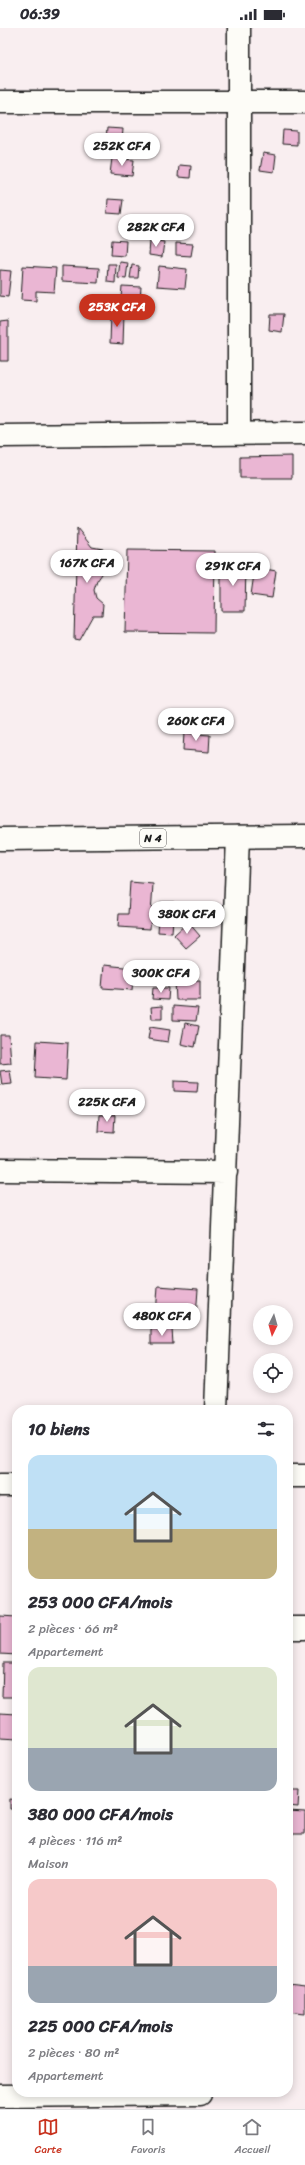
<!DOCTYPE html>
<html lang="fr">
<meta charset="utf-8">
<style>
:root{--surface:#fff;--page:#f2f2f3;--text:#2b2b33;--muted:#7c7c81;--line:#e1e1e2;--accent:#c8321e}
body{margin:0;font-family:Sriracha,sans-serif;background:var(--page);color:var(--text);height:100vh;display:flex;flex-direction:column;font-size:15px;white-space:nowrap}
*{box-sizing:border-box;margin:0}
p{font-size:13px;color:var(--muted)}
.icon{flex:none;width:22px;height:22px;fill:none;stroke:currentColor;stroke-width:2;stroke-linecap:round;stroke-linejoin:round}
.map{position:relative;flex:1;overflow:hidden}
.details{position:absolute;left:12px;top:1377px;width:281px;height:692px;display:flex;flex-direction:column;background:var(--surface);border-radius:16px;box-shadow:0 2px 10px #0003}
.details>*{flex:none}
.needle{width:26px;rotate:185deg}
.controls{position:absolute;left:253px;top:1277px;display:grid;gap:8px}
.controls a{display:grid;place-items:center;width:40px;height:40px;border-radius:50%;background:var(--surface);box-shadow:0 2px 10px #0003;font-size:20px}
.price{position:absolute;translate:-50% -34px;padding:0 9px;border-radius:14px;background:#fff;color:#222;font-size:13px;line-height:26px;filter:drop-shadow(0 1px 2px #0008)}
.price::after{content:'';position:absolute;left:50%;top:24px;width:12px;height:9px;margin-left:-6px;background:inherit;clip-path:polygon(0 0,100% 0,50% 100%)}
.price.active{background:var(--accent);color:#fff}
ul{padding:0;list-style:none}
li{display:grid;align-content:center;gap:8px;height:212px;padding:0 16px}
li span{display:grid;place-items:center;height:124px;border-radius:12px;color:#555}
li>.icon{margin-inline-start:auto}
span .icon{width:72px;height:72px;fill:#fffc;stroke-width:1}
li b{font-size:17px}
h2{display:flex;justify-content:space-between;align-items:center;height:48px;padding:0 16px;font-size:17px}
.status{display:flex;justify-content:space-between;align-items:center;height:28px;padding:0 20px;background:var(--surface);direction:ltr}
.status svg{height:11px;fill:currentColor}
.tab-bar{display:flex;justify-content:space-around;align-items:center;height:56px;border-top:1px solid var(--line);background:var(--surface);font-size:11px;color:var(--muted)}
.tab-bar a{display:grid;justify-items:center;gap:2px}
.tab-bar .active{color:var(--accent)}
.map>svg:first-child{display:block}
</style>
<div class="status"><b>06:39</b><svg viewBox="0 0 49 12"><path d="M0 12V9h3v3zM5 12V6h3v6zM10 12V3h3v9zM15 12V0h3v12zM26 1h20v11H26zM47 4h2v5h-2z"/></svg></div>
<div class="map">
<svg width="305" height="2081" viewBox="0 0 305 2081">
<rect width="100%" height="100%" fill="#f9eef0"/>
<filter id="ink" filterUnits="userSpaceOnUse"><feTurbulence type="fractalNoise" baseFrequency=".025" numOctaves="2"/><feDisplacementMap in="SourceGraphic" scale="8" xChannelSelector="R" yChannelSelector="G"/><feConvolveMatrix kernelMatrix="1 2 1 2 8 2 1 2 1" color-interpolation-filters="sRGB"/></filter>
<g filter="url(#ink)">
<path fill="#eab6d3" stroke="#1c1c1c" d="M107,100L123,101L122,113L106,112Z
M283,102L297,103V117L282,116Z
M110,115L128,117V126L109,124Z
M263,125L276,127L274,144L260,142Z
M112,130L134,132L132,148L110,146Z
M179,137L191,138L190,150L178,149Z
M108,171L123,172L121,186L107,185Z
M112,212L126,213L125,228L111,227Z
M150,212L164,214L162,229L149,227Z
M176,215L193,216L191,228L176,227Z
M120,234L128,235L126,251L118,250Z
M108,236H116L115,255L107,254Z
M132,237L139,238L138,250H130Z
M23,238L56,240L54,264L36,263V273L21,272Z
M62,238L99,240L98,255L62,253Z
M159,238L187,241L185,260L157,258Z
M0,242L11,243L8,269L0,268Z
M122,258L141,259L140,272L121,271Z
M111,285H124L123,316L110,315Z
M270,286H284L282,304L269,302Z
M8,293V333H0V294Z
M292,428V450H240V429Z
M77,500L92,519L103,521L102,546L97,553L94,562L96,570L103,576L102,587H93L79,612L74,611Z
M127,522L215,523L214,605L125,604Z
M221,536H246L245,583H221Z
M255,539L276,543L272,570L251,567Z
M184,705L210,707L209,724L183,722Z
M130,854L153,856L150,901L118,899L119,886H128Z
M160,874H174L172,905L158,904Z
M188,894L200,908L186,920L174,907Z
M104,937L134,940L132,962L102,960Z
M200,952V972H176L175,953Z
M153,960H169L168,972L152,971Z
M162,978V991H152L151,979Z
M173,978L198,980L196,993L173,992Z
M185,995L199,998L195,1019L181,1016Z
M150,999L170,1002L168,1014L148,1011Z
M0,1007H9L11,1035L0,1036Z
M37,1013L68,1015L66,1052L35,1050Z
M10,1042L12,1056L2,1057L0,1043Z
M174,1053L198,1054L197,1064L174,1063Z
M99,1087H115L114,1104L98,1103Z
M158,1258L198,1261L196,1289L156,1287Z
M151,1301H172L173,1316H151Z
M0,1588L17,1589V1627L0,1626Z
M3,1635H17V1669H2Z
M0,1685L17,1686V1711L0,1710Z
M288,1763H299L298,1779L288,1778Z
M10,1771L17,1772V1781H10Z
M288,1783L305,1784V1806H288Z
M288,1957L305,1959V1985L288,1983Z"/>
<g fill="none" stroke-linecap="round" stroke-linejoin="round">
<defs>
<path id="street" d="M239,0V405
M0,74H305
M0,408L305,405
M0,1142L226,1144
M216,1382L238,809
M288,1448H305
M0,1457H17
M288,1600H305
M0,2068L200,2066"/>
<path id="highway" d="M0,811L305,808"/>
</defs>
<use href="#street" stroke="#1c1c1c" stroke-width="25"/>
<use href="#highway" stroke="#1c1c1c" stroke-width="25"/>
<use href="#street" stroke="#fdfcf7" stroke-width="22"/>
<use href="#highway" stroke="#fdfcf7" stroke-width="22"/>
</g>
</g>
<g text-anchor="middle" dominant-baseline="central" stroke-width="3" stroke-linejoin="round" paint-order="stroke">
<rect fill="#fdfcf7" stroke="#605f5e" stroke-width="1" x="140" y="801" width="26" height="18" rx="3"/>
<g font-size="11" font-weight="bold" fill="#1c1c1c">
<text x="153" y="810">N 4</text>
</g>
</g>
</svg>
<div class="controls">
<a><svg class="needle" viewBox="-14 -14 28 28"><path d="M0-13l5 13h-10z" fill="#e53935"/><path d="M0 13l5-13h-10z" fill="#7c7c81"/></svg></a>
<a><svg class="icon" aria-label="locate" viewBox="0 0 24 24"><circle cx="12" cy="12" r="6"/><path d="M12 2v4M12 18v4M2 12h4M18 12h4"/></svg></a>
</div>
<b class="price" style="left:122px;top:139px">252K CFA</b>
<b class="price" style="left:156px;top:220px">282K CFA</b>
<b class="price active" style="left:117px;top:300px">253K CFA</b>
<b class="price" style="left:87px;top:556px">167K CFA</b>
<b class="price" style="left:233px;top:559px">291K CFA</b>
<b class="price" style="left:196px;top:714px">260K CFA</b>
<b class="price" style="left:187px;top:907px">380K CFA</b>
<b class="price" style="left:161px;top:966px">300K CFA</b>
<b class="price" style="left:107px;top:1095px">225K CFA</b>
<b class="price" style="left:162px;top:1309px">480K CFA</b>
<section class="details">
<h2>10 biens<svg class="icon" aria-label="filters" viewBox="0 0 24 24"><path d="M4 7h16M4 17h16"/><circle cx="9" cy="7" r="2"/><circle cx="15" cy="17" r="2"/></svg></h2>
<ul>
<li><span style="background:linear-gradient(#bfe0f5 60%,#c2b280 0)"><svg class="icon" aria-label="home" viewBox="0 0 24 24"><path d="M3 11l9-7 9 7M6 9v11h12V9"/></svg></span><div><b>253 000 CFA/mois</b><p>2 pièces · 66 m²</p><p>Appartement</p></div></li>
<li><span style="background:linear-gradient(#dfe7d0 65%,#9aa5b1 0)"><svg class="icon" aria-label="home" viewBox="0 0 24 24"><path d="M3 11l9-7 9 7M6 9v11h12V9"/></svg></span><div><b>380 000 CFA/mois</b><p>4 pièces · 116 m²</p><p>Maison</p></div></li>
<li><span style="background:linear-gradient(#f6c9c9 70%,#9aa5b1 0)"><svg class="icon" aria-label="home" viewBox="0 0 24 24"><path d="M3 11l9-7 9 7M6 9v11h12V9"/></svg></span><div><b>225 000 CFA/mois</b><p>2 pièces · 80 m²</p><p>Appartement</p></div></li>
</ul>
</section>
</div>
<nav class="tab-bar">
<a class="active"><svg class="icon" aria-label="map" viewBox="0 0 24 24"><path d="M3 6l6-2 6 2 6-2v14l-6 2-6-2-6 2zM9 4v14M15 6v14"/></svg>Carte</a>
<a><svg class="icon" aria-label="saved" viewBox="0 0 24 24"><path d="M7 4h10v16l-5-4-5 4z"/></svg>Favoris</a>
<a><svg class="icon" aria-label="home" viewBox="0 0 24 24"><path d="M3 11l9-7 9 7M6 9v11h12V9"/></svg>Accueil</a>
</nav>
